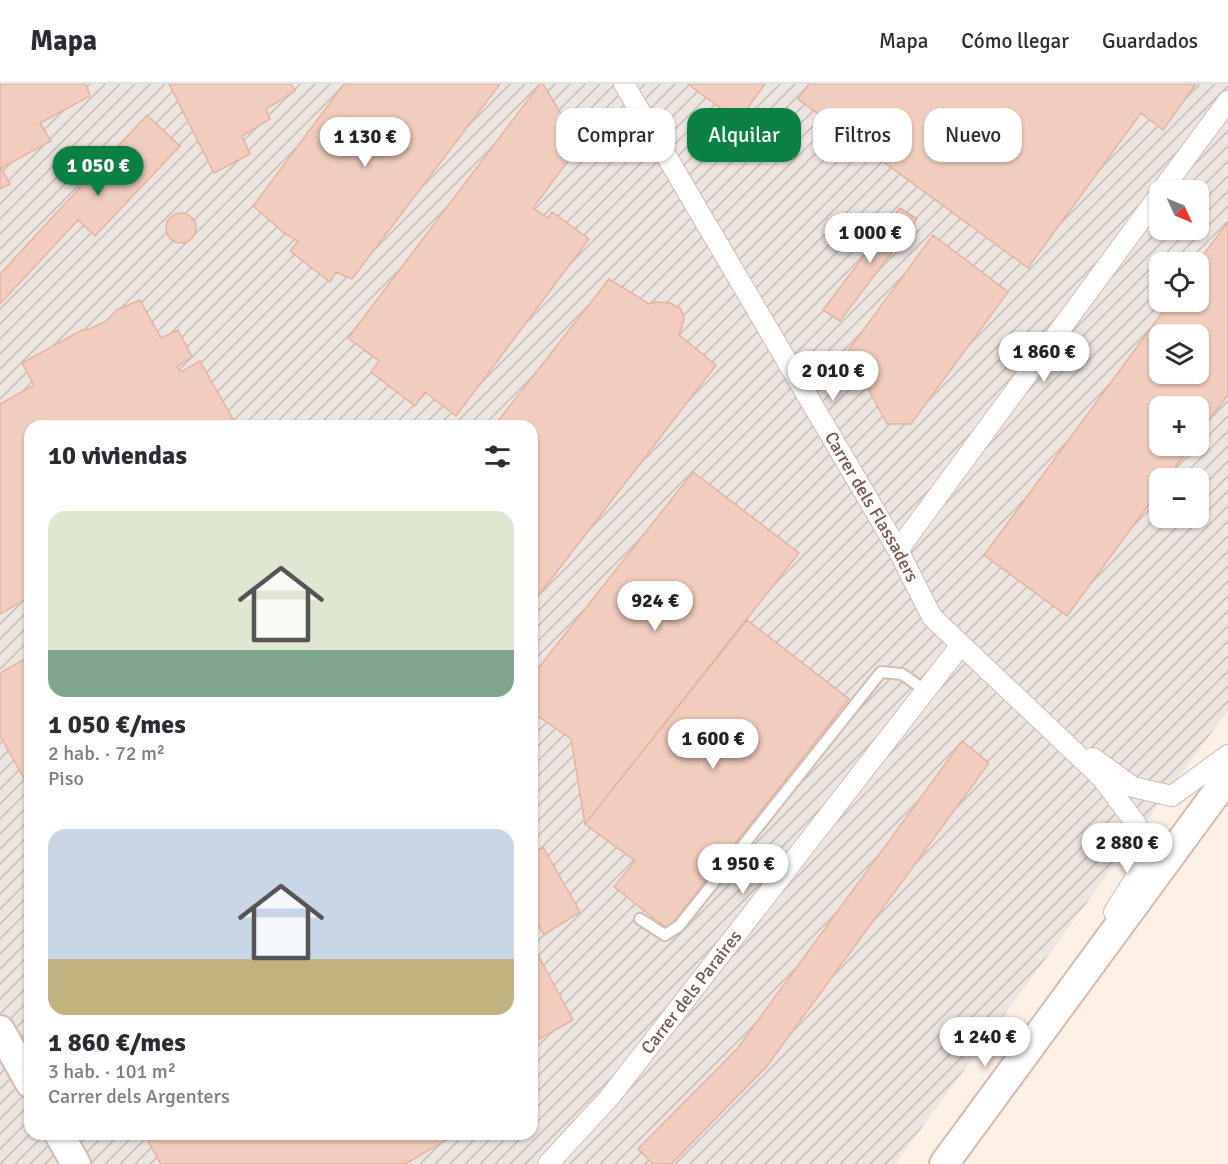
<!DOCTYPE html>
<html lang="es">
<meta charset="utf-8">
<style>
:root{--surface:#fff;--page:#f7f7f7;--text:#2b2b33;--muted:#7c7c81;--line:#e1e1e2;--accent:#0b8043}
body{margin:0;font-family:Signika,sans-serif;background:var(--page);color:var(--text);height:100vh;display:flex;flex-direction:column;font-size:22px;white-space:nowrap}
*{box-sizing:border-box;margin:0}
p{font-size:20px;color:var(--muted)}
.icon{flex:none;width:33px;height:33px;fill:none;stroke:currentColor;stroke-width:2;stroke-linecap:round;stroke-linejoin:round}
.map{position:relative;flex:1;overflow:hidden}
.panel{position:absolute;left:24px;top:336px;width:514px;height:720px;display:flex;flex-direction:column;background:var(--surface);border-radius:18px;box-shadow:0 2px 4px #0004}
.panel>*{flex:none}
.guide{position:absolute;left:556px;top:24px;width:570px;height:54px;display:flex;gap:12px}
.needle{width:39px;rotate:134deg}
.fabs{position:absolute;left:1149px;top:96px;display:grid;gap:12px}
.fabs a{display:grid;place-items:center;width:60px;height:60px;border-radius:12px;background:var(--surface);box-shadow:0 2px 4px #0004;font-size:30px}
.price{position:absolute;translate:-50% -51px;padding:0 14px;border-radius:21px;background:#fff;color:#222;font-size:20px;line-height:39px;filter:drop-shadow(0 2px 3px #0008)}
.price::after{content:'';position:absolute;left:50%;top:36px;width:18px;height:14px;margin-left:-9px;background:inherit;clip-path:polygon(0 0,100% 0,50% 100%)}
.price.active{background:var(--accent);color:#fff}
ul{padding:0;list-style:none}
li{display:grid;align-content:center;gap:12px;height:318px;padding:0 24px}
li span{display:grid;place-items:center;height:186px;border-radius:18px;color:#555}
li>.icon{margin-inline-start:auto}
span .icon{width:108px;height:108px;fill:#fffc;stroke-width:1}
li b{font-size:26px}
h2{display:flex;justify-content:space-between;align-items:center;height:72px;padding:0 24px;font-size:26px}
.chip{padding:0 21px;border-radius:18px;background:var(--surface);box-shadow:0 2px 4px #0004;font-size:21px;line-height:54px}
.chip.active{background:var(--accent);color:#fff}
header{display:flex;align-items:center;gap:36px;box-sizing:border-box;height:84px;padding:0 30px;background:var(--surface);border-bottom:2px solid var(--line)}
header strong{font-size:28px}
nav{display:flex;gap:33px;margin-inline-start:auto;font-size:21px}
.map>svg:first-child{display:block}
</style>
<header>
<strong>Mapa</strong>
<nav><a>Mapa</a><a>Cómo llegar</a><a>Guardados</a></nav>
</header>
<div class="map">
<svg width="1228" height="1080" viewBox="0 0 1228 1080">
<defs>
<pattern id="industrial-furrows" width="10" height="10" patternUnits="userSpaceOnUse" patternTransform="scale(1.5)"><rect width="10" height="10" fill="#ede5e0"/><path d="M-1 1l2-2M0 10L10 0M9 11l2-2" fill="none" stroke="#c5bcb8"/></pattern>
</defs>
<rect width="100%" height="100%" fill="#fdf1e6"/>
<path fill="url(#industrial-furrows)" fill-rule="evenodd" d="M0,0H1228V626L895,1080H0ZM1160,106H1198V146H1160ZM1160,178H1198V218H1160ZM1160,250H1198V290H1160ZM1160,322H1198V362H1160ZM30,342H532V1050H30ZM1160,394H1198V434H1160Z"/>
<path fill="#f2cdbd" stroke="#e5b19e" stroke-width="1.5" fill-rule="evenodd" d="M0,0H86L90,12L40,39L51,57L1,84L10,100L0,105Z
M169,0H291L295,7L266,25L270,35L242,52L250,70L214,89Z
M344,0H500L352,195L336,188L330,198L290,167L298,157L284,149L253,122Z
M540,0H543L580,61L533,124L548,134L552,128L589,155L456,332L425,308L415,322L371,288L379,277L348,254Z
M688,0H765L738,37Z
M809,0H1196L1163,46L1141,29L1028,184L798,15Z
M147,31L180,62L95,152L78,136L0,220V190Z
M900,124L917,135L840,237L823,226Z
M166 144a15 15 0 1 1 30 0a15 15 0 1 1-30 0Z
M1228,138V311L1198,351V322H1160V362H1191L1167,394H1160V405L1067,532L984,471L1170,218H1198V178ZM1160,250H1198V290H1160Z
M933,151L1008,208L911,340H887L848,267Z
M609,195L649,220L656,218L670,219L681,225L684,235L679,251L716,281L532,520V342H494Z
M140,216L161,254L178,246L192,273L177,283L181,288L200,277L237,342H30V513L0,530V320L34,301L22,279L82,246L90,245L106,237L117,226Z
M693,388L799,469L585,740L571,655L532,628V592Z
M747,536L849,615L668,845L614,803L635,777L585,740Z
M30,572V705L0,652V589Z
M962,657L989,679L767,982L671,1080H653L638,1065L737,965Z
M543,763L580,828L544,851L532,831V769Z
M532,860L573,936L532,959Z
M144,1050H454L455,1051L405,1080H161Z"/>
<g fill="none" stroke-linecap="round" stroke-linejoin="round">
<defs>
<path id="service" d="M640,835L665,851L679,842L881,588L902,590L926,607"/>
<g id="minor">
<path id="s1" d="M624,0L898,466L932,533L1102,694L1137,741L1141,761L1137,791L1114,828"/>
<path d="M1162,106L1228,17"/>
<path d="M898,466L1160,110"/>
<path d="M1093,674L1133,703L1172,712L1228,671"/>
<path id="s2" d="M548,1080L609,1014L961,561"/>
</g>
<path id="secondary" d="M0,946L30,999
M59,1050L76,1080
M944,1080L1228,693"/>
</defs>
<use href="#service" stroke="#d1baae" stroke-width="14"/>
<use href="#minor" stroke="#d1baae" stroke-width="22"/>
<use href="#secondary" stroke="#d4b9ac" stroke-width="32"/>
<use href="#service" stroke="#fff" stroke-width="10"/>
<use href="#minor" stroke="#fff" stroke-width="20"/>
<use href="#secondary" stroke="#fff" stroke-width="28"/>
</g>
<g text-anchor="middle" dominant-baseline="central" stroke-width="4.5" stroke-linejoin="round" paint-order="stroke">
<g font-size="18" fill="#77554a" stroke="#fff6ed">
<text stroke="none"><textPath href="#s1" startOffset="490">Carrer dels Flassaders</textPath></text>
<text stroke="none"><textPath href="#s2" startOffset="224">Carrer dels Paraires</textPath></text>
</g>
</g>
</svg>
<div class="fabs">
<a><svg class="needle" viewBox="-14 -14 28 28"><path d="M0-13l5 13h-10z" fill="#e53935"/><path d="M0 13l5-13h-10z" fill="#7c7c81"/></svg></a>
<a><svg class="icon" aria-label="locate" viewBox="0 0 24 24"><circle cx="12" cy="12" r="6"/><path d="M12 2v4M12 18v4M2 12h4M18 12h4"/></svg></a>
<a><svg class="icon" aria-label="layers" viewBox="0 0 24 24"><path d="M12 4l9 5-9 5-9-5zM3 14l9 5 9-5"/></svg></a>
<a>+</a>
<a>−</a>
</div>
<b class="price" style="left:365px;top:84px">1 130 €</b>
<b class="price active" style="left:98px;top:113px">1 050 €</b>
<b class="price" style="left:870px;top:180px">1 000 €</b>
<b class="price" style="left:1044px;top:299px">1 860 €</b>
<b class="price" style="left:833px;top:318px">2 010 €</b>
<b class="price" style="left:655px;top:548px">924 €</b>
<b class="price" style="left:713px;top:686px">1 600 €</b>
<b class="price" style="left:1127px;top:790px">2 880 €</b>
<b class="price" style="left:743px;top:811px">1 950 €</b>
<b class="price" style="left:985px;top:984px">1 240 €</b>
<div class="guide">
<a class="chip">Comprar</a>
<a class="chip active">Alquilar</a>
<a class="chip">Filtros</a>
<a class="chip">Nuevo</a>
</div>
<section class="panel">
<h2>10 viviendas<svg class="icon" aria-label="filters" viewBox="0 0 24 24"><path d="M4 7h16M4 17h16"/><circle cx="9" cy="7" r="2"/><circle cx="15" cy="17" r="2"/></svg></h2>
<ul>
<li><span style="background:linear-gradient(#dfe7d0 75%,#7fa58c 0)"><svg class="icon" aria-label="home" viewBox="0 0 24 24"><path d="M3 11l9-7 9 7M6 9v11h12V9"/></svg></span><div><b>1 050 €/mes</b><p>2 hab. · 72 m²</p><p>Piso</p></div></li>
<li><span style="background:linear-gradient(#c9d6e8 70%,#c2b280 0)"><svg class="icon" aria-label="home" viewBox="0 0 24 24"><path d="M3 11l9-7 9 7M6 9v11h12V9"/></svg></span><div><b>1 860 €/mes</b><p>3 hab. · 101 m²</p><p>Carrer dels Argenters</p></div></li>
</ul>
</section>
</div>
